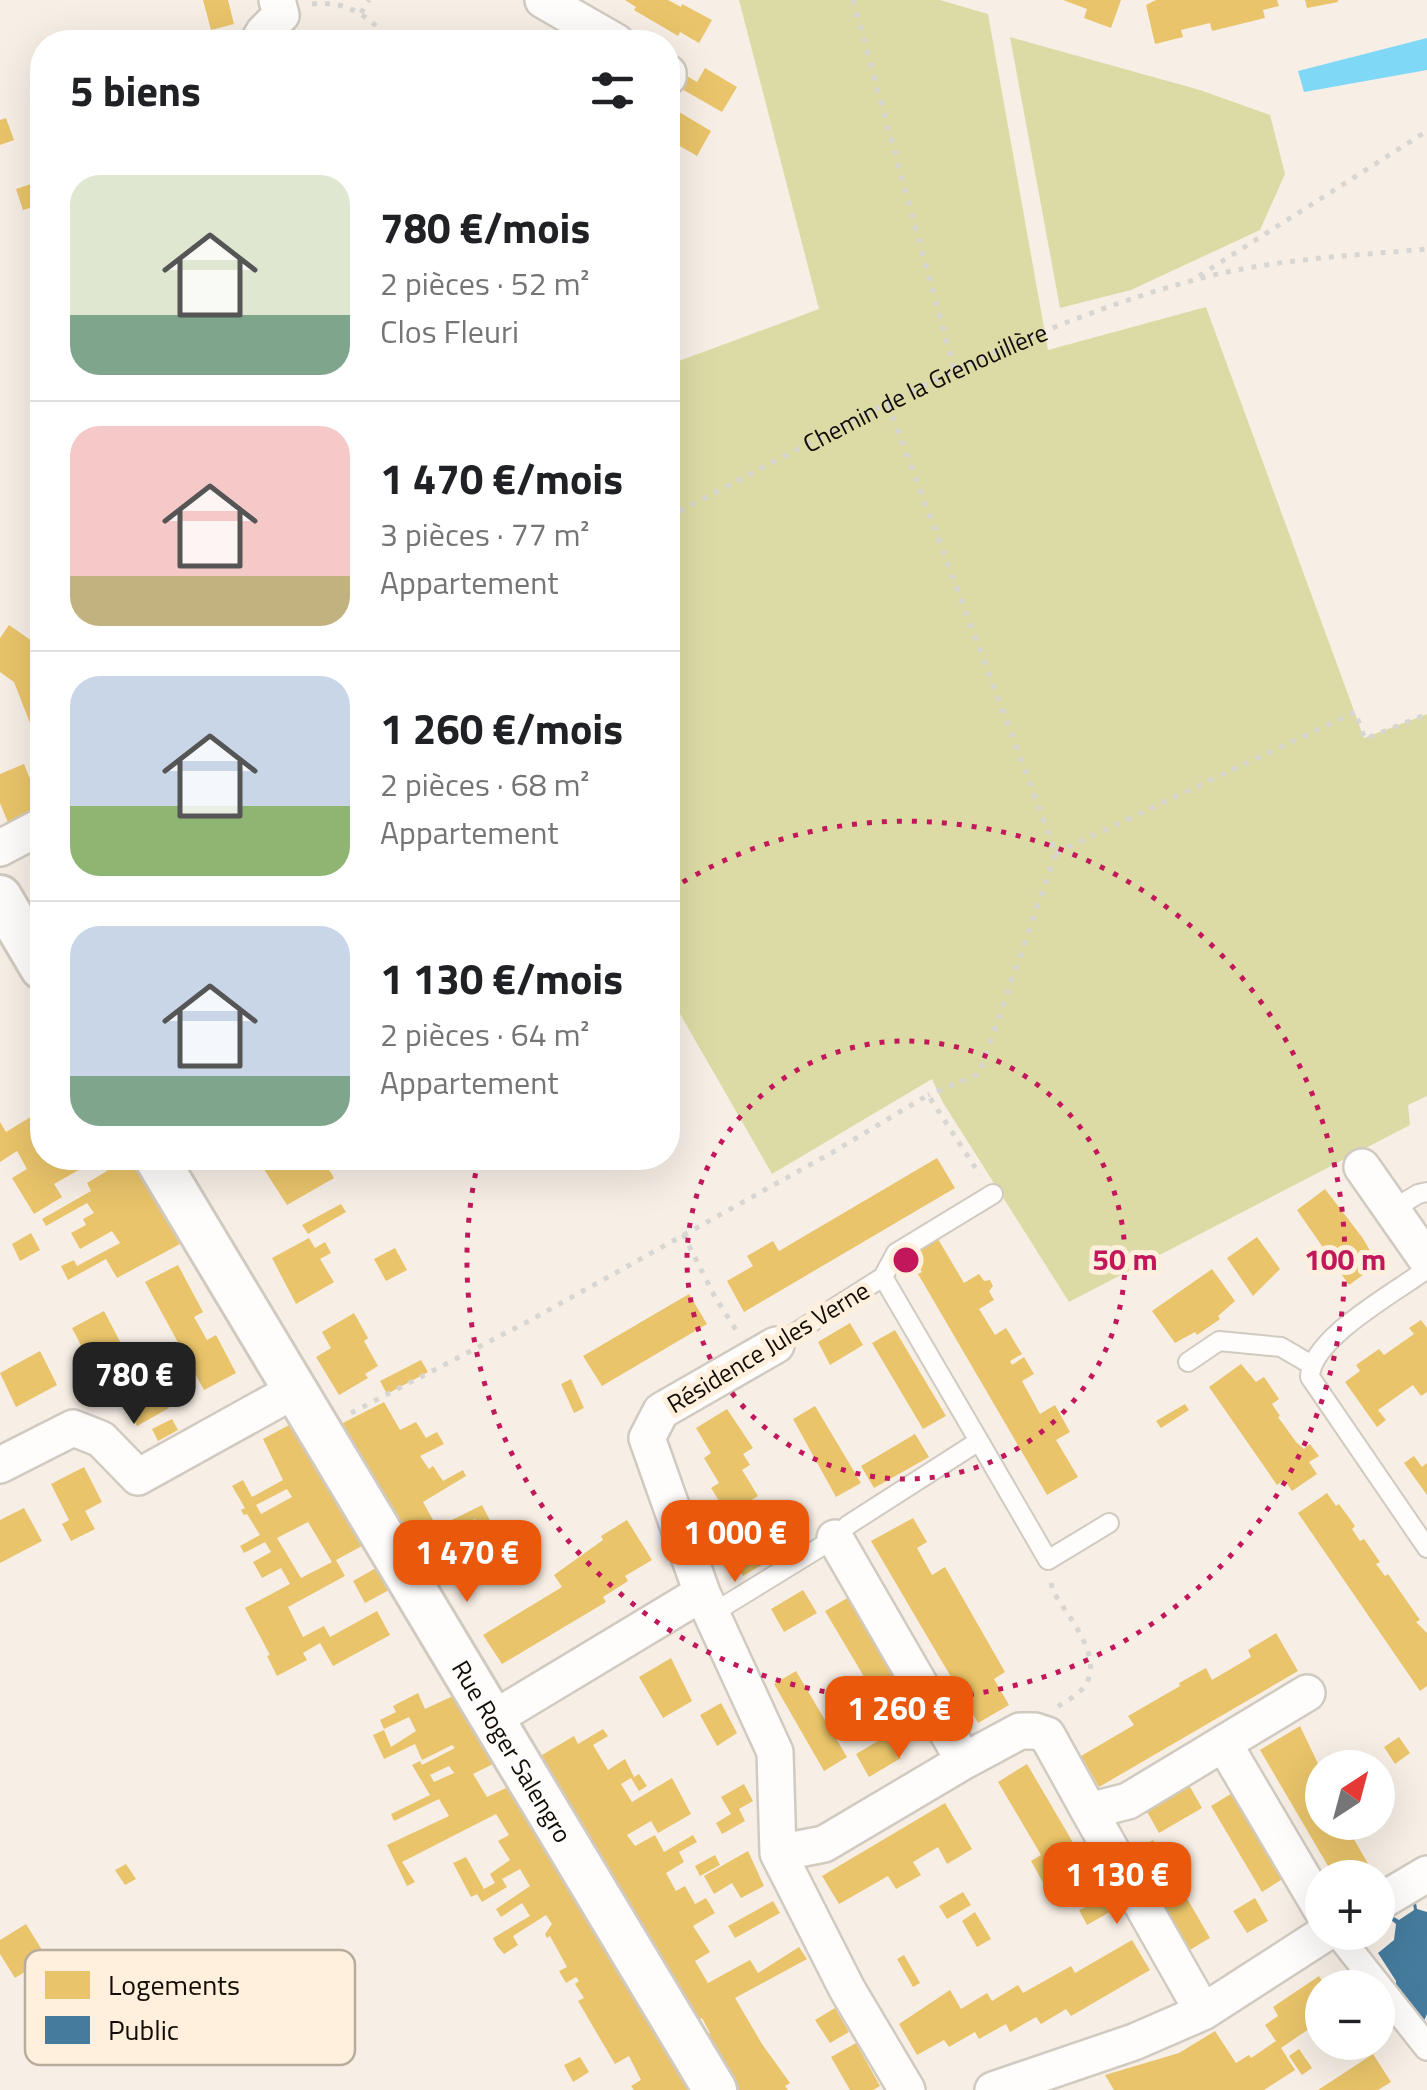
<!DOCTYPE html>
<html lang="fr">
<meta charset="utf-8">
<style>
:root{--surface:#fff;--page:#f6f6f6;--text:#202124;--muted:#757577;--line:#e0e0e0;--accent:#ea580c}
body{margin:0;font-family:"Titillium Web",sans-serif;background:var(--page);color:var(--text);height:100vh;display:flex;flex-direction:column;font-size:38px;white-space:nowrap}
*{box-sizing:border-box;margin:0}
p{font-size:32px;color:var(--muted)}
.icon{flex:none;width:55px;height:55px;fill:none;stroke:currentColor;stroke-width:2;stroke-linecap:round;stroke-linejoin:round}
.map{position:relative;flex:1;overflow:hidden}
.side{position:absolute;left:30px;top:30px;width:650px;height:1140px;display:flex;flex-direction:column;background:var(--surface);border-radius:40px;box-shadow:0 10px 40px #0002}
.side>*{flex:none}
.needle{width:65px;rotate:36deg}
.fabs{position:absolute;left:1305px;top:1750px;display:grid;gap:20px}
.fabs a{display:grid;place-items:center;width:90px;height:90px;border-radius:50%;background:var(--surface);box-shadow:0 10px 40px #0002;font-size:50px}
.price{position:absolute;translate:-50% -85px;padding:0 22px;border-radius:20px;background:var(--accent);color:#fff;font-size:32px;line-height:65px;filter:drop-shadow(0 2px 5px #0008)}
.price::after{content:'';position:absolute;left:50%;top:60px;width:30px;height:22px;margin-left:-15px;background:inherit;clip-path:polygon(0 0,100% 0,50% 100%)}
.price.active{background:#222;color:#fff}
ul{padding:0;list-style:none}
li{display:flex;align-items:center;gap:30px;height:250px;padding:0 40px}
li+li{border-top:2px solid var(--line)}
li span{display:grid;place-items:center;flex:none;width:280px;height:200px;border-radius:30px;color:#555}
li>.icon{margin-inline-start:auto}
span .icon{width:120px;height:120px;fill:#fffc;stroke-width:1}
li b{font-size:42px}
h2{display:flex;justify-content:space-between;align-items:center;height:120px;padding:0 40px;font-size:42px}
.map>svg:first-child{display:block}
</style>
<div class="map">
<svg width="1427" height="2090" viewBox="0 0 1427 2090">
<rect width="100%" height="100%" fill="#f7efe6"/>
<path fill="#dddba5" d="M739,0H940L988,14L1048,350L1206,307L1364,738L1427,714V1096L1408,1105L1410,1125L1069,1302L942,1101L932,1079L772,1174L668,993V365L819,309Z
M1010,37L1200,90L1270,115L1285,174L1260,230L1131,290L1060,308Z"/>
<path fill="#7fd8f5" d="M1427,38V70L1304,92L1298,71Z"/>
<path fill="#e9c46a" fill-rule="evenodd" d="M203,0H228L234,24L211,30Z
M625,0H668L681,7L682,4L712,20L699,43L680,32L678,36L668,30L634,10L636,7Z
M1063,0H1121L1111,28L1084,18L1087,9Z
M1156,0H1277L1279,6L1263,10L1265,18L1212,31L1210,23L1181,30L1183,37L1155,44L1146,5Z
M1305,0H1338V2L1307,8Z
M705,68L737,87L722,112L680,88L687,76L697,82Z
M669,106L711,131L697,156L668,139L672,124L668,121Z
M6,118L14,140L0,145V120Z
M31,184L38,205L23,210L16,189Z
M9,625L42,648V723L32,728L14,682L0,672V638Z
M24,764L42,809L9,825L0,803V774Z
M42,1110V1158H129L180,1244L117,1278L106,1259L68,1280L61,1266L74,1260L77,1266L120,1243L112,1231L80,1249L71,1233L86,1225L83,1219L94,1213L87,1203L46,1226L42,1219L91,1191L87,1183L107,1171L100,1158L54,1184L62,1197L34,1214L12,1178L27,1169L17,1151L0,1162V1122L6,1132Z
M262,1158H322L334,1178L287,1205L258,1160Z
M937,1158L955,1188L744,1312L727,1281L753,1266L747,1256L773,1241L779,1251Z
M1325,1189L1362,1237L1378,1264L1349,1285L1297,1210Z
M341,1204L346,1212L308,1234L302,1225Z
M31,1233L40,1250L20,1261L12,1244Z
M1257,1237L1280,1269L1253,1296L1227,1258Z
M309,1238L315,1248L325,1242L331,1253L320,1259L334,1282L296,1304L272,1258Z
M938,1239L964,1283L979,1274L984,1281L990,1280L993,1286L989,1291L994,1300L979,1309L995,1335L1006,1328L1022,1354L1010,1361L1012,1365L1024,1357L1034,1374L1022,1381L1040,1414L1055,1405L1070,1432L1056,1440L1078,1477L1047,1495L918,1274L922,1272L911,1254Z
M395,1248L407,1270L386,1281L374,1259Z
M178,1265L203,1312L194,1317L207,1340L216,1335L236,1373L204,1390L145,1282Z
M1212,1269L1235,1301L1218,1316L1220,1319L1197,1335L1195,1332L1175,1343L1152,1311Z
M689,1294L707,1324L602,1386L583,1356Z
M104,1311L126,1353L94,1370L72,1328Z
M354,1313L368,1338L364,1341L378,1366L365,1374L368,1378L339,1395L316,1357L331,1348L322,1332Z
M1421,1320L1427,1328V1392L1421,1396L1413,1385L1378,1410L1386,1420L1377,1427L1345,1382L1360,1371L1356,1365L1379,1349L1384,1355L1414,1334L1409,1328Z
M850,1323L863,1345L830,1365L818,1342Z
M895,1330L946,1416L923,1429L872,1343Z
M40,1351L57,1385L16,1407L0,1373Z
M143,1359L169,1408L137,1426L110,1377Z
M421,1360L428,1372L387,1394L380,1381Z
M1241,1364L1256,1382L1264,1377L1279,1399L1272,1404L1280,1416L1278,1417L1296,1442L1304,1449L1310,1444L1319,1456L1309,1462L1317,1474L1292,1491L1284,1480L1277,1485L1209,1387Z
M571,1379L584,1408L574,1413L561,1384Z
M384,1402L400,1430L416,1422L426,1438L437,1432L444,1444L420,1456L429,1469L433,1466L443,1481L463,1470L466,1476L423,1502L442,1536L416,1549L341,1424Z
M1185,1404L1189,1410L1161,1428L1156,1421Z
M815,1406L861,1483L836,1497L793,1419Z
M727,1409L753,1448L743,1454L750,1465L742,1470L758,1496L750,1501L765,1526L757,1531L773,1558L743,1576L726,1549L734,1545L719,1519L727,1514L711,1488L719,1483L704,1458L711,1453L696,1428Z
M172,1419L178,1430L158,1441L152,1429Z
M289,1425L362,1546L336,1560L345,1576L288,1607L303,1637L324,1626L330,1637L377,1611L390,1635L333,1666L320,1643L303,1653L307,1660L277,1676L267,1656L270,1655L245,1608L290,1584L281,1568L262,1578L253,1562L271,1552L265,1542L244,1553L240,1546L260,1535L247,1514L244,1515L241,1510L245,1508L232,1486L243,1480L252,1497L283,1480L263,1439ZM287,1489L292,1497L261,1514L256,1505ZM308,1522L332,1562L301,1578L277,1538Z
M915,1434L929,1457L874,1488L861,1466Z
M1414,1456L1422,1467L1427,1463V1495L1404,1463Z
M84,1467L102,1502L85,1511L95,1529L71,1541L62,1524L69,1520L51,1484Z
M1327,1493L1336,1506L1339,1504L1355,1526L1352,1529L1360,1541L1364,1539L1380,1562L1376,1564L1385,1576L1388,1574L1420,1620L1416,1622L1427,1633V1686L1420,1691L1298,1513Z
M482,1505L505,1550L494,1555L475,1519L448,1533L444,1524Z
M24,1508L42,1541L0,1563V1520Z
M913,1518L927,1542L917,1548L932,1575L945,1567L1005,1672L994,1679L1009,1705L978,1723L871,1541Z
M627,1520L652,1560L625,1576L628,1581L603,1597L606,1602L502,1664L483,1635L562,1587L554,1575L603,1540L601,1536Z
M458,1532L466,1545L459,1548L468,1564L445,1577L429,1548Z
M376,1568L389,1590L365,1603L353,1581Z
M803,1590L817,1613L784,1632L771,1609Z
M849,1597L917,1715L895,1729L825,1611Z
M1276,1633L1298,1671L1099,1787L1081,1756L1134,1725L1128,1716L1180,1686L1179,1683L1206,1668L1212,1680L1251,1657L1248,1650Z
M671,1658L692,1701L663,1718L639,1677Z
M796,1671L847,1757L824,1771L774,1684Z
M418,1693L425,1709L453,1696L493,1764L473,1774L487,1797L508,1787L689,2090H634L631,2086L641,2080L629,2056L615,2064L578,2001L584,1998L575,1984L579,1981L576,1977L566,1983L559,1971L567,1967L550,1936L547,1938L545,1934L552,1924L546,1915L513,1936L518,1945L504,1954L497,1946L493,1938L530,1916L522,1903L501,1917L496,1909L530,1886L520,1869L502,1879L507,1887L482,1902L477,1894L471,1897L453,1863L466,1857L484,1889L495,1883L490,1874L510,1860L498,1841L509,1835L496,1814L402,1862L415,1882L407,1886L387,1845L449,1816L439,1799L394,1821L391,1814L430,1795L412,1765L420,1761L422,1765L455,1748L452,1745L422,1760L415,1744L384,1759L373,1735L384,1730L391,1747L416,1731L409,1717L384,1729L380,1720L396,1712L393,1706ZM449,1766L454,1773L434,1782L430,1775Z
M721,1703L737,1733L717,1746L700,1715Z
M1300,1726L1322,1772V1822H1344L1374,1874L1368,1878H1335L1260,1750Z
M603,1729L608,1736L593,1745L608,1770L625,1759L634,1777L639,1774L647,1786L639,1791L631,1778L621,1784L632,1802L672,1778L691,1814L658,1833L651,1821L627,1835L635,1846L655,1835L664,1852L693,1835L697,1842L679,1852L684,1862L666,1873L676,1891L685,1886L695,1904L706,1898L715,1913L693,1926L710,1952L695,1961L708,1983L750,1960L758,1973L799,1947L807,1959L735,1998L762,2044L790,2083L785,2086L788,2090H739L706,2035L710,2033L702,2018L697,2020L549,1771L542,1755L574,1736L578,1744Z
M888,1735L901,1758L869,1777L856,1754Z
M1399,1737L1410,1753L1395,1764L1384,1747Z
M1027,1764L1099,1887L1070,1905L1056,1880L1045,1886L1031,1861L1041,1855L998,1782Z
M744,1784L753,1801L739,1809L745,1821L722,1834L716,1823L731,1814L721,1797Z
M1189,1785L1202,1808L1159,1833L1146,1810Z
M1234,1792L1284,1878L1262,1892L1211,1806Z
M945,1803L972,1849L947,1864L938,1847L913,1862L921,1875L896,1889L888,1876L839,1904L822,1876Z
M1153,1840L1210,1938L1188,1951L1130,1853Z
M748,1851L764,1886L741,1898L732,1883L714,1894L704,1876Z
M715,1855L720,1865L700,1876L695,1866Z
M126,1864L136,1879L125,1885L115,1870Z
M963,1892L971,1905L947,1919L939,1906Z
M1118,1893L1124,1904L1087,1925L1079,1910Z
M1255,1898L1268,1921L1247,1933L1233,1911Z
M773,1901L780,1913L735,1938L728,1926Z
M975,1912L991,1939L977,1947L962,1921Z
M26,1924L47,1958L15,1978L0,1954V1940Z
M1132,1940L1150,1970L1071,2016L1066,2009L1041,2024L1036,2017L1010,2032L1006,2024L979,2039L975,2032L949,2047L944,2040L917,2055L899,2024L950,1990L961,2009L987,1993L992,2001L1018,1985L1023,1993L1071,1966L1075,1973Z
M904,1955L920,1983L913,1987L897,1959Z
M1319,1976L1327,1988H1322V2020L1281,2048L1295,2070L1264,2090H1114L1105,2075L1179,2053L1215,2031L1236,2063L1249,2055L1251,2058L1276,2041L1265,2025L1278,2016L1273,2007Z
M835,2008L849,2032L830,2043L815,2020Z
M856,2043L880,2086L873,2090H850L831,2057Z
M1299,2049L1312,2068L1302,2075L1289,2056Z
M1373,2054L1391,2082L1378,2090H1318Z
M580,2057L589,2072L573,2082L564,2065Z"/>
<path fill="#457b9d" d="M1416,1903L1417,1909L1427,1912V2014L1423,2023L1400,1989L1396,1992V1981L1378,1953L1394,1940L1396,1924L1391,1920L1394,1917L1399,1920L1414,1910L1413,1904Z"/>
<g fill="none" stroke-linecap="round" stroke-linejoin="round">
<defs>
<path id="service" d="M1392,1210L1418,1194L1427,1192
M1427,1269C1396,1292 1311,1338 1310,1377L1427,1548
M883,1277L896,1253L993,1194
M1188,1362L1219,1341L1281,1347L1310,1364
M979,1441L1048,1560L1109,1523
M713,1613L835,1538L848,1525L979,1441L883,1277L776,1345"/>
<path id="pedestrian" d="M1336,1932L1427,2047"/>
<path id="minor" d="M543,0L616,42
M258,42L264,32L281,15L277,0
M668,73V77
M0,848L42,826
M1362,1167L1427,1260
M776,1345L661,1411L647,1438L702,1593L775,1752L778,1853
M0,1465L73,1428L101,1439L138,1477L295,1390
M835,1538L964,1761
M493,1719L702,1593
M1224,1744L1322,1910
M1089,1811L1203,2012
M1378,1903L1427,1874
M907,2090L847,1989L778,1853L824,1844L964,1761L1020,1731H1035L1047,1735L1089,1811L1128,1801L1307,1693
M993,2090L1134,2042L1203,2012L1327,1932"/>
<g id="tertiary">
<path d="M0,897L42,968"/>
<path id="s2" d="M156,1158L715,2090"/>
</g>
</defs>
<use href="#service" stroke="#d1cac1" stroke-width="22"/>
<use href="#pedestrian" stroke="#d1cac1" stroke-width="30"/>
<use href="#minor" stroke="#d1cac1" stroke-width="40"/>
<use href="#tertiary" stroke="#d1cac1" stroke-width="48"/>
<g stroke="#d8d6d2" stroke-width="5" stroke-dasharray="5 8" stroke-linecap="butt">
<path d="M853,0L954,368"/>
<path d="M312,4C345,0 372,16 389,42"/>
<path d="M361,13L369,0"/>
<path d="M1199,276L1427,131"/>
<path d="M888,404L1056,853L979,1074L928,1095"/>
<path id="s1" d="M668,517C839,429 1007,331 1194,280C1270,259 1349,256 1427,249"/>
<path d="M1056,853L1355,712L1365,739L1427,714"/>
<path d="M683,1234L715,1297L738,1333"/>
<path d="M351,1413L527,1322L833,1152L928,1095L980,1175"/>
<path d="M1051,1583L1053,1591C1067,1616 1106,1658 1084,1687C1078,1695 1065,1702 1057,1707"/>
</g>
<use href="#service" stroke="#fefdfb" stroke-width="18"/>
<use href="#pedestrian" stroke="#fefdfb" stroke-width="25"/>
<use href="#minor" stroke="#fefdfb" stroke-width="35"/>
<use href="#tertiary" stroke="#fefdfb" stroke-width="42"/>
</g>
<g fill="none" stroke="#c2185b" stroke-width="5" stroke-dasharray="5 10">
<circle cx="906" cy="1260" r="219"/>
<path d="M670 890A439 439 0 1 1 479 1158"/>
</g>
<g text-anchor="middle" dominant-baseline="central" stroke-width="10" stroke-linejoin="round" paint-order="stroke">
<g font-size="25" fill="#120c05" stroke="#fff0de">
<text stroke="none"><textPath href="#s1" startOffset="288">Chemin de la Grenouillère</textPath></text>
<text transform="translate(768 1347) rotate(-31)">Résidence Jules Verne</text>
<text stroke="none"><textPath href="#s2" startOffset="692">Rue Roger Salengro</textPath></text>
</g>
</g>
<rect x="25" y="1950" width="330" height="115" rx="15" fill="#fff0de" stroke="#b8ac9d" stroke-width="2.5"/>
<rect x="45" y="1971" width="45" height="28" fill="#e9c46a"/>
<rect x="45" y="2016" width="45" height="28" fill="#457b9d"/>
<g font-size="28" fill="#120c05">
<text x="108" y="1995">Logements</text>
<text x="108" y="2040">Public</text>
</g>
<circle cx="906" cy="1260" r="15" fill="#c2185b" stroke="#fff0de" stroke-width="5"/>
<g font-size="30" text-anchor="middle" font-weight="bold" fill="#c2185b" stroke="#fff0de" stroke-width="10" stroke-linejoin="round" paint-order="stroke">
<text x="1125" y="1270">50 m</text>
<text x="1345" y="1270">100 m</text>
</g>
</svg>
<div class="fabs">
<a><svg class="needle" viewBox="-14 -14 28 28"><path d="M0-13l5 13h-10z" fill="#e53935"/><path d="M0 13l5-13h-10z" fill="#757577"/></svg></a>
<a>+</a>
<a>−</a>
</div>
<b class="price active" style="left:134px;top:1427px">780 €</b>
<b class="price" style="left:735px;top:1585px">1 000 €</b>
<b class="price" style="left:467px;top:1605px">1 470 €</b>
<b class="price" style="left:899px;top:1761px">1 260 €</b>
<b class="price" style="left:1117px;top:1927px">1 130 €</b>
<section class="side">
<h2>5 biens<svg class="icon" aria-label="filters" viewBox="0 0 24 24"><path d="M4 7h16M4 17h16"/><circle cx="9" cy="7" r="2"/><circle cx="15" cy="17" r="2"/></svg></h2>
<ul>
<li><span style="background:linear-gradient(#dfe7d0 70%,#7fa58c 0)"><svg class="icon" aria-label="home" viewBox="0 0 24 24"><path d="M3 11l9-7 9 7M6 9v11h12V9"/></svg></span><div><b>780 €/mois</b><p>2 pièces · 52 m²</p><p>Clos Fleuri</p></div></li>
<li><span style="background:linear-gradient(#f6c9c9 75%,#c2b280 0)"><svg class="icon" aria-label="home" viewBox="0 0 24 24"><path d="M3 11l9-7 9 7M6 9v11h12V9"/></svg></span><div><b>1 470 €/mois</b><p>3 pièces · 77 m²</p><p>Appartement</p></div></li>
<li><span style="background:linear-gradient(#c9d6e8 65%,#8fb573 0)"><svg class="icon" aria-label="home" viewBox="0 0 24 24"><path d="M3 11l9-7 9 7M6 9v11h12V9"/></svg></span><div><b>1 260 €/mois</b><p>2 pièces · 68 m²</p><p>Appartement</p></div></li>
<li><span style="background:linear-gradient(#c9d6e8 75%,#7fa58c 0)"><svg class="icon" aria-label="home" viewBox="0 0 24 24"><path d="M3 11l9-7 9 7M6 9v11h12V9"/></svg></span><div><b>1 130 €/mois</b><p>2 pièces · 64 m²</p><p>Appartement</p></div></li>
</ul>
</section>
</div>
